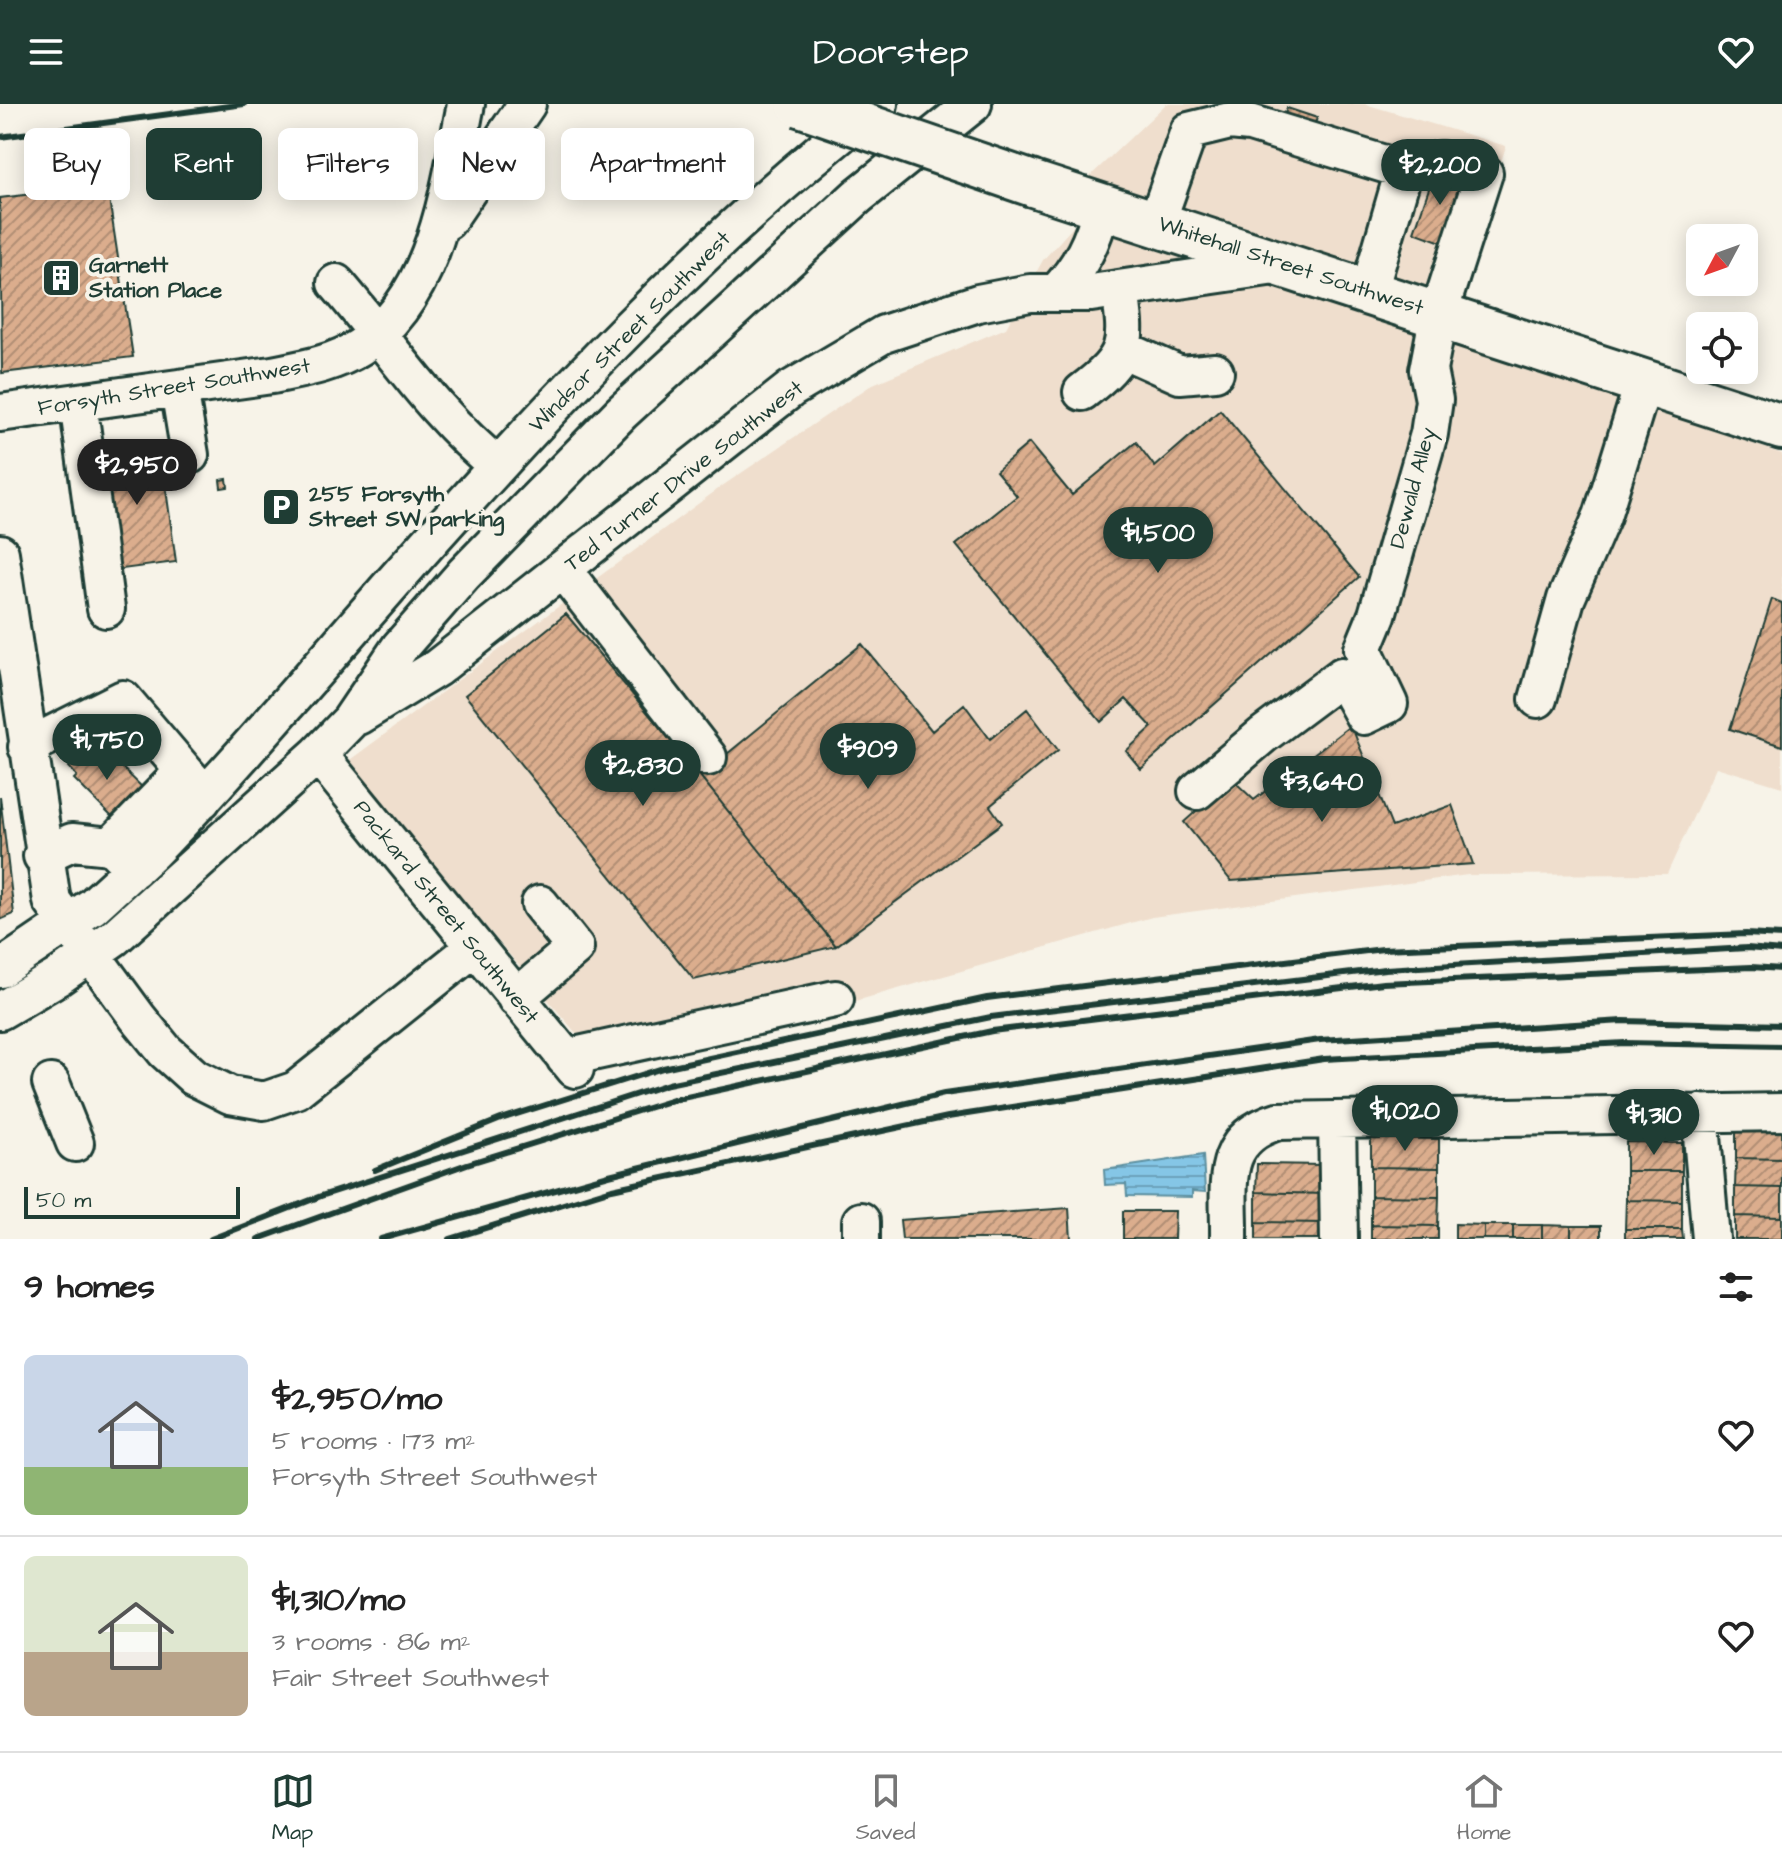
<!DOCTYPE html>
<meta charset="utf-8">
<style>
:root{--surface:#fff;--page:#f6f6f6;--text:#222;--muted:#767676;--line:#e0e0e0;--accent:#1f3d34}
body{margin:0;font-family:"Architects Daughter",sans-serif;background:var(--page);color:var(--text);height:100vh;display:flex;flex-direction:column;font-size:30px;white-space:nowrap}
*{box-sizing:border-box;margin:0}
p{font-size:26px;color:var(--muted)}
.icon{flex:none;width:44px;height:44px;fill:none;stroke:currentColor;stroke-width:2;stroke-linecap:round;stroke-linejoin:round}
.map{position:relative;height:1135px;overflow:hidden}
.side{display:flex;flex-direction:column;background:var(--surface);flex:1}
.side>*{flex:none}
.top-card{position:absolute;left:24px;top:24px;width:800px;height:72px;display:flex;gap:16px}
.needle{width:52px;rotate:229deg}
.controls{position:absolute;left:1686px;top:120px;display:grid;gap:16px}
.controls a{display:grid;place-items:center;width:72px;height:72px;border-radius:12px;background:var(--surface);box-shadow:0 4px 20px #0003;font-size:40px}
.scale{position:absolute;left:24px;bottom:20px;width:216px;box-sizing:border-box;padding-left:8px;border:4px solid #1f3d34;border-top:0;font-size:22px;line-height:28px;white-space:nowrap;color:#1f3d34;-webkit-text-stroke:6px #f7f3e8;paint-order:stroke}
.price{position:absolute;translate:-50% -68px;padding:0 18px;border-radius:28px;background:var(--accent);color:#fff;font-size:26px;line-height:52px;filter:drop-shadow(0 2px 4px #0008)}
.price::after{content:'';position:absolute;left:50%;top:48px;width:24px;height:18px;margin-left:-12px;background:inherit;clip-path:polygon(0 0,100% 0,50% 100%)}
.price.active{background:#222;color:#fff}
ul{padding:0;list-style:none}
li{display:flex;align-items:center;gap:24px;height:200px;padding:0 24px}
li+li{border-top:2px solid var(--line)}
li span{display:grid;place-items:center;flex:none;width:224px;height:160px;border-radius:12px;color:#555}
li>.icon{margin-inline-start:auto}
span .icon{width:96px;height:96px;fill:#fffc;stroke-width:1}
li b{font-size:34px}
h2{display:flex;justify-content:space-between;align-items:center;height:96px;padding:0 24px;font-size:34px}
.pill{padding:0 28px;border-radius:12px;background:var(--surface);box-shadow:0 4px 20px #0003;font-size:28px;line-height:72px}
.pill.active{background:var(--accent);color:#fff}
header{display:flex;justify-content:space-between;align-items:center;height:104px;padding:0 24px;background:var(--accent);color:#fff;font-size:36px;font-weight:600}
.dock{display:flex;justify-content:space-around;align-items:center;height:112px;border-top:2px solid var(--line);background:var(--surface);font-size:22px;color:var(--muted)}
.dock a{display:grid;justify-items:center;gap:4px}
.dock .active{color:var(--accent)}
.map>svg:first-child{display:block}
</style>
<header><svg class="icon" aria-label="menu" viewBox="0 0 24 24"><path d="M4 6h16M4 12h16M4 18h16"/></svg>Doorstep<svg class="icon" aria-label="heart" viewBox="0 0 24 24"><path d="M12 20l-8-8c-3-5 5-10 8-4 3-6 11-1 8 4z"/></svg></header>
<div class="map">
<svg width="1782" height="1135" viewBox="0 0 1782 1135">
<defs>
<pattern id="water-rules" width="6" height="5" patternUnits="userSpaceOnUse" patternTransform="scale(2)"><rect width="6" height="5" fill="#85c6e6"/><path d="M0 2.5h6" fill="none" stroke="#6ca2bb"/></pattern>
<pattern id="building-hatch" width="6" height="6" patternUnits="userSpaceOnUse" patternTransform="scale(2)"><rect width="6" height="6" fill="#dbad8d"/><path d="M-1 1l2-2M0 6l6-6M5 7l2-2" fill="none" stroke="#b18e74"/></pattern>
</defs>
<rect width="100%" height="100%" fill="#f7f3e8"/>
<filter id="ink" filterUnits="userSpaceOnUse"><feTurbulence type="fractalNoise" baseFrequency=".0125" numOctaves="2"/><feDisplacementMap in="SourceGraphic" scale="16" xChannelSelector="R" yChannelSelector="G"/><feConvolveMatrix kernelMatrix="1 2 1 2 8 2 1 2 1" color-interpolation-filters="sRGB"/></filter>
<g filter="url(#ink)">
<path fill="#efdecd" d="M1166,0H1365L1506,42L1455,205L1086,76Z
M1081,114L1455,233L1782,350V683L1716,663L1667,770L1468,771L1152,813L608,967L347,658L725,380L873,280L1006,224L1043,156Z"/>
<path fill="url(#water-rules)" stroke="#5c8f9f" stroke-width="2" d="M1203,1051L1205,1088L1192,1087V1093L1127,1092L1126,1080L1105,1081L1104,1066Z"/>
<path fill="url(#building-hatch)" stroke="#1f3d34" stroke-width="2" d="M1287,4L1317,14L1311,31L1281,22Z
M1435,67L1465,77L1444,139L1414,128Z
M107,81L133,253L2,269L0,94Z
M1220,306L1359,473L1141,665L1126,647L1152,623L1126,595L1101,618L956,441L1017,392L996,367L1029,339L1072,391L1136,338L1155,363Z
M155,338L160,341L176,458L115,466L99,348L134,342L141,344Z
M227,375L228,383L221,384L220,376Z
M1772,495L1782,499V642L1730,625Z
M566,510L700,672L836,842L694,876L465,591Z
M862,540L932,627L964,600L990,635L1027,605L1058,646L990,702L1002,719L836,842L700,672Z
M1351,621L1392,723L1452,701L1473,760L1231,777L1184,718L1232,675L1254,696Z
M95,637L147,688L117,718L74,675L77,672L69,663Z
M0,692L14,810L0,816Z
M1736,1025L1782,1026V1055L1736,1054Z
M1371,1034L1439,1035V1064L1371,1063Z
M1626,1038L1682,1039V1067H1626Z
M1736,1054L1782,1055V1084L1735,1083Z
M1257,1060L1324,1061V1090L1256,1088Z
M1371,1063L1439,1064V1093L1371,1092Z
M1626,1067H1682V1097L1626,1096Z
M1735,1083L1782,1084V1113L1735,1112Z
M1256,1088L1324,1090L1323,1119L1256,1118Z
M1371,1092L1439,1093L1438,1122L1371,1121Z
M1626,1096L1682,1097V1125H1625Z
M1069,1104L1071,1135H902L900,1116Z
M1123,1107H1175L1174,1135H1123Z
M1735,1112L1782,1113V1135H1735Z
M1256,1118L1323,1119V1135H1256Z
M1455,1120L1484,1121V1135H1455Z
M1371,1121L1438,1122V1135H1371Z
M1484,1121H1513V1135H1484Z
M1513,1121H1542V1135H1513Z
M1542,1121L1571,1122V1135H1542Z
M1571,1122H1601V1135H1571Z
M1625,1125H1682L1683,1135H1625Z"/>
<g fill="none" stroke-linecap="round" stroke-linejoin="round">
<defs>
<path id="minor" d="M447,117L527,0
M1156,120L1189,27L1230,17L1250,19L1404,66L1441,56L1484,69L1439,209L1428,266L1434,296L1429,330L1377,511L1363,545L1389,600L1364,612L1342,572L1263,631L1197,687
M336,179C390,241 433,310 498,362
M1369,187L1404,66
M1056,189C1081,162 1093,138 1102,102
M1122,245L1180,271L1215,268
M179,284L190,351
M1082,288C1129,252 1128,241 1120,185
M78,298L106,505
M0,309L272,271C302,265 334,260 360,243C437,193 449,83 466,0
M0,449L52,797L138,914L165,947L194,973L230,991L264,997L296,986L475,843
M563,466L708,653
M1538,595L1566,495L1602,412L1644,277
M358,612L437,564L791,285L884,230L978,199L1030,189H1091L1282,161
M27,643L123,595L191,675L202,696
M318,650L575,965
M42,752L72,738L111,742
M134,765L111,742L184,667
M0,865L93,802L152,748C237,660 316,566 397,474C547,305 700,139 879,0
M516,894L575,844L540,800
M0,907L58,873L115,833L318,650L350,617L400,543L464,470L621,309L858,92L973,0
M565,954L835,895
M51,979L75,1039
M1700,1009L1711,1135
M1337,1016L1339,1135
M861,1117V1135
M1229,1135C1230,1083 1217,1035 1278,1017L1782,1008"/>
<path id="major" d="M1033,80L1782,323"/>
</defs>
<use href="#minor" stroke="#1f3d34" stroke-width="42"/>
<use href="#major" stroke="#1f3d34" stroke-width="50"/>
<use href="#minor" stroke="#f7f3e8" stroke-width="36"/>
<use href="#major" stroke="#f7f3e8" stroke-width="44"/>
<path stroke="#1f3d34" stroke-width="6" d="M0,33L244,0
M375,1066L501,1015L663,964L987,894L1383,845L1746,830L1782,832
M211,1135L321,1092L668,980L991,913L1385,865L1747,844L1782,847
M258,1135L467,1060L673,996L992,927L1383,879L1751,863L1782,865
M381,1135L609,1071L944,990L1320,936L1623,917L1782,921
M450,1135L612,1085L948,1013L1324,955L1625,939L1782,942"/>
<defs>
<path id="major-bridge" d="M800,0L1033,80"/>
</defs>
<use href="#major-bridge" stroke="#1f3d34" stroke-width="50" stroke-linecap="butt"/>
<use href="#major-bridge" stroke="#f7f3e8" stroke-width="44"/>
</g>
</g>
<defs>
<symbol id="building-square" viewBox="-11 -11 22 22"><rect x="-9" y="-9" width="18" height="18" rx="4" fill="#1f3d34" stroke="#f7f3e8"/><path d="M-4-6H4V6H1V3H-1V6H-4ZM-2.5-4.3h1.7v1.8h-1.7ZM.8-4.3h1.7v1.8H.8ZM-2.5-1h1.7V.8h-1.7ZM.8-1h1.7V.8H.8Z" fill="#fff"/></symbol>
<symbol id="parking-square" viewBox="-11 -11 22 22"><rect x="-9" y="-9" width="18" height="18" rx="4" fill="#1f3d34" stroke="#f7f3e8"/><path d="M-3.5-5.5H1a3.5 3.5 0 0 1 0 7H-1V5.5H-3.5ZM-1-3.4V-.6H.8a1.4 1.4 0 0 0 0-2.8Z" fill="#fff"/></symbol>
</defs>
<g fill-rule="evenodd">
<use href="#building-square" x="39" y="152" width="44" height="44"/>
<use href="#parking-square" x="259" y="381" width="44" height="44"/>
</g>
<g text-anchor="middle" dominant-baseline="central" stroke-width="8" stroke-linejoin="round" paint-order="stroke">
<g font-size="22" font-weight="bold" fill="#1f3d34" stroke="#f7f3e8" text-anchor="start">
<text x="89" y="161">Garnett<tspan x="89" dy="25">Station Place</tspan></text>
<text x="309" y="390">255 Forsyth<tspan x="309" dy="25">Street SW parking</tspan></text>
</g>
<g font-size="22" fill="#1f3d34" stroke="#f7f3e8">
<text transform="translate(1291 162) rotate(18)">Whitehall Street Southwest</text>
<text transform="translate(630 228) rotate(-45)">Windsor Street Southwest</text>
<text transform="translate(174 283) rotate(-9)">Forsyth Street Southwest</text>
<text transform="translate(684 372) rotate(-38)">Ted Turner Drive Southwest</text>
<text transform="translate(1413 384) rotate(-75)">Dewald Alley</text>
<text transform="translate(446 808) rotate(51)">Packard Street Southwest</text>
</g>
</g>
</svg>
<div class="controls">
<a><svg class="needle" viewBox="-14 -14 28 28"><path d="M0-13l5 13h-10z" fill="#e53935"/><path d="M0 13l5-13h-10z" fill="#767676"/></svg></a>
<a><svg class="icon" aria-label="locate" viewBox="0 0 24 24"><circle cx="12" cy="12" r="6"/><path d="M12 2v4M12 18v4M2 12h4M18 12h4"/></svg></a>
</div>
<div class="scale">50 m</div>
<b class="price" style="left:1440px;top:103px">$2,200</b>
<b class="price active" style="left:137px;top:403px">$2,950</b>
<b class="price" style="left:1158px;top:471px">$1,500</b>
<b class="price" style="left:107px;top:678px">$1,750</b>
<b class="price" style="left:868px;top:687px">$909</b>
<b class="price" style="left:643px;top:704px">$2,830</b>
<b class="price" style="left:1322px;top:720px">$3,640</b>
<b class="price" style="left:1405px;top:1049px">$1,020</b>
<b class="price" style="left:1654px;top:1053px">$1,310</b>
<div class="top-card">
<a class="pill">Buy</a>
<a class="pill active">Rent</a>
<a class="pill">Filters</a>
<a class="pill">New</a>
<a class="pill">Apartment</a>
</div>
</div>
<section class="side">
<h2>9 homes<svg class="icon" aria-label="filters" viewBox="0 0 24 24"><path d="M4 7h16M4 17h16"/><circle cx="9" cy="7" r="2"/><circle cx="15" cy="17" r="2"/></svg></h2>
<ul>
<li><span style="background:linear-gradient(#c9d6e8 70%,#8fb573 0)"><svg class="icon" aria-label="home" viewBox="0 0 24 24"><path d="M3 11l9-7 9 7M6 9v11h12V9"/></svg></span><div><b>$2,950/mo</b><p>5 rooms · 173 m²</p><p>Forsyth Street Southwest</p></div><svg class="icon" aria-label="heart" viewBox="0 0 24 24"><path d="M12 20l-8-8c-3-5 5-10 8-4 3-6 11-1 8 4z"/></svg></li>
<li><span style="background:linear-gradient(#dfe7d0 60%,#b9a48a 0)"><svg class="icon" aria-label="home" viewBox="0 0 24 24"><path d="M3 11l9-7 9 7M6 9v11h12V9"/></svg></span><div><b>$1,310/mo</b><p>3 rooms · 86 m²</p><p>Fair Street Southwest</p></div><svg class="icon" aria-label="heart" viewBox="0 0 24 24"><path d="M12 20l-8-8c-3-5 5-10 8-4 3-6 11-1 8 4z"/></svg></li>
</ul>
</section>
<nav class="dock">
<a class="active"><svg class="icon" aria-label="map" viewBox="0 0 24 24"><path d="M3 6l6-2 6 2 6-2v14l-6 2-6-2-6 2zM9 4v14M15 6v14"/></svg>Map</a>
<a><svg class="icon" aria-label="saved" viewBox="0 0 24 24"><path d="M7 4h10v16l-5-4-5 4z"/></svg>Saved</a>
<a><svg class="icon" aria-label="home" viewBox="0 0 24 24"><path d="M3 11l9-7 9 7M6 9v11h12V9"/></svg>Home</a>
</nav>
